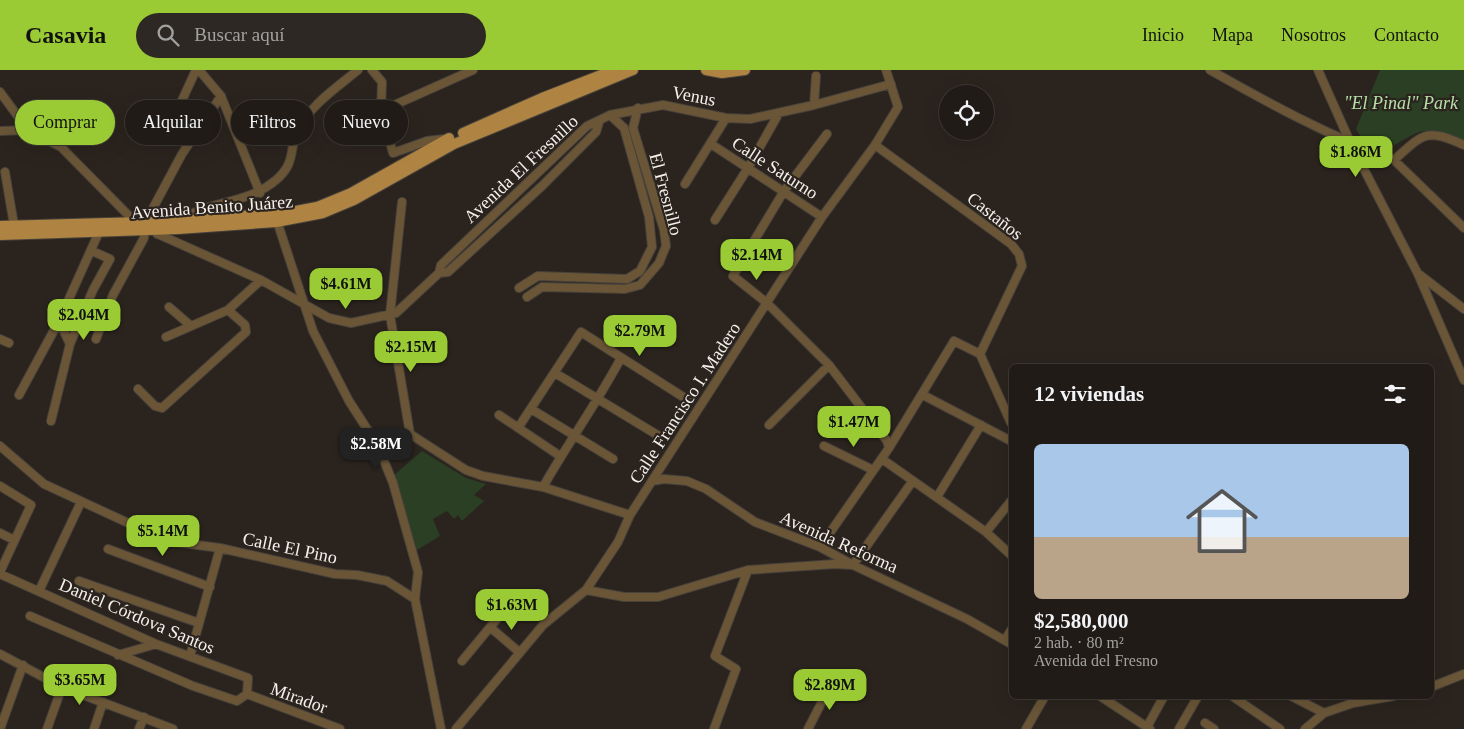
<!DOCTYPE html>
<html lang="es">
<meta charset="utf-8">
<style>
:root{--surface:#201b16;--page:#2d2823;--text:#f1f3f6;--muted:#a2a1a1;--line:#3d3935;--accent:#9acb34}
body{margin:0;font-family:"Times New Roman",serif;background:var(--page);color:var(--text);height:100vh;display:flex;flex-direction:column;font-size:19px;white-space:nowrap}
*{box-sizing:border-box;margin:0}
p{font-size:16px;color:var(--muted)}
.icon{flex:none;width:28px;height:28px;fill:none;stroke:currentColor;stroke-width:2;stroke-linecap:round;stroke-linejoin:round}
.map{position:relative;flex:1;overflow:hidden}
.side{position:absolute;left:1009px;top:294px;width:425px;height:335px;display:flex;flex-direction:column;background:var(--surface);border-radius:8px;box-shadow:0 5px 20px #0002,0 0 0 1px var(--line)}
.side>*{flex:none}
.hud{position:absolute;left:15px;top:30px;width:475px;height:45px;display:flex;gap:10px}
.controls{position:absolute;left:939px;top:15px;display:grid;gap:10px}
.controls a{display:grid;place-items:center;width:55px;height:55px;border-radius:50%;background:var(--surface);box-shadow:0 5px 20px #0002,0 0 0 1px var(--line);font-size:25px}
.price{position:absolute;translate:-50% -42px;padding:0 11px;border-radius:10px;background:var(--accent);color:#111;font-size:16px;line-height:32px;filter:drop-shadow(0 1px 2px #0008)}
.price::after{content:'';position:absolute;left:50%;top:30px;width:15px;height:11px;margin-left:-8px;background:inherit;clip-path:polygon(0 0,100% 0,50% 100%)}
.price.current{background:#222;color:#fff}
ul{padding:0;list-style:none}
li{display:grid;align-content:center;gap:10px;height:265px;padding:0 25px}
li+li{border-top:1px solid var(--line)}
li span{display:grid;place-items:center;height:155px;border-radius:8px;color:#555}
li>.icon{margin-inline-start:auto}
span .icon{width:90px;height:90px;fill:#fffc;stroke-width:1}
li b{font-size:21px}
h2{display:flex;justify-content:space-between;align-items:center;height:60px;padding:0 25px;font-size:21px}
.tag{padding:0 18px;border-radius:22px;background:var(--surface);box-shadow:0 5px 20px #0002,0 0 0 1px var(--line);font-size:18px;line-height:45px}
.tag.current{background:var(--accent);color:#111}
header{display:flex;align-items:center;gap:30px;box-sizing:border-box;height:70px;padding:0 25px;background:var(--accent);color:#111}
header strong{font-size:24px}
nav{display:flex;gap:28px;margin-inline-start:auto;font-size:18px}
.search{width:350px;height:45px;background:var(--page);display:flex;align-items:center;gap:12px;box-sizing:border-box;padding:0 18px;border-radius:28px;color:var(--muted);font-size:19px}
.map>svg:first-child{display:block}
</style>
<header>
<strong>Casavia</strong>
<div class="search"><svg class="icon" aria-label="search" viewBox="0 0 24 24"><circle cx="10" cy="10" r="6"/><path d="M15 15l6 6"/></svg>Buscar aquí</div>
<nav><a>Inicio</a><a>Mapa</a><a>Nosotros</a><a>Contacto</a></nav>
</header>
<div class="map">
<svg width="1464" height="659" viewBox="0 0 1464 659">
<rect width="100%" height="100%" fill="#2b241e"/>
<path fill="#2b3f24" d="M1380,0H1464V72C1422,56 1427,56 1388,79L1364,72L1356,59Z
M422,381L466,408L486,414L474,425L484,431L462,451L458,445L454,449L447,441L433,449L440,466L417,480L394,405Z"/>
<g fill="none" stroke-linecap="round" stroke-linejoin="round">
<defs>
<path id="minor" d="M199,0L221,26L260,123
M372,0L382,12L381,41L393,83L427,71L444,69
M1210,0C1270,34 1329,66 1394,90C1424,63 1426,58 1464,75
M1318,0L1351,74L1418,204L1464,310
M0,22L28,60
M814,35L816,6
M381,41L473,0
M0,61L28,60L61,77L135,152
M827,64L784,121L733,206L767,233L829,295L887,371L889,378
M171,67L175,55L172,52L196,0
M711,74L822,147
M875,75L1011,174L1019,184L1022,196L980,284
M1394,90L1464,158
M5,102L14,155
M685,114L726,48
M402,132L390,245L410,364L466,400L483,406L543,417L630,445
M276,148L313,261L349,331L378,376L393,413L418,502L415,529L441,659
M715,150L748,98L779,43
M179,151C209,130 247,135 276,110C296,93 289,80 297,62C309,36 336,18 358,0
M156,156L157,164L160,165L261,210L329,248L351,253L396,243L439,203L441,195L587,56L610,45L663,35L726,48L750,49L814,35L891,14
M439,203L448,202L542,116L596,62L599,52
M1420,205L1464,239
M519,218L538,206L627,209L640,201L652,177L649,147L624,58L610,45
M527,227L542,217L625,219L640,215L659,193L666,176L664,160L633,58L638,38
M169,237L191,256
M59,251L70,274
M166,267L228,240L261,210
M0,269L9,273
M96,269L113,225L144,168L145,153L182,84L221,26
M980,284L1011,353
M555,303L659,366
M138,319L155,336L162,338L246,262L245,255L228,240
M19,325L59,251L99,162
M923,325L1011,371
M531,339L613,389
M499,345L560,386
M51,351L70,274L93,220L110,189L92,181
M769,355L829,295
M518,358L581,262L688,330
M0,376L44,414L167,471L220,478L335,504L357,505L387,511L415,529
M378,376L410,364
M824,376L873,400
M882,389L986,462L1011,485
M652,411L664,409L687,411L706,419L755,452L820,477L853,495L967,549L1011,574
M0,416L31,435L0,502
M543,417C568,373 597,333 621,288
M937,427L981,355
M986,462L1011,431
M0,463L14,470
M820,477L889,378L954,271L980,284
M108,479L210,517
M0,504L156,574L248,608L247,624
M79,511L199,553
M586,520L624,527H658L748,500L835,494L853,495L912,412
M39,521L81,432
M30,546L193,616L237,631L247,624
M491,558L519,582
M1005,570L1011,560
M0,584L62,617L173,659
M118,585L156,574
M190,586L220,478
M462,591L506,538
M1431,617L1464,604
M247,624L340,659
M1100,626L1150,659
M1232,626L1280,659
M1291,626L1324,643
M1205,653L1214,659
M1147,657L1164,626
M0,659L23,595
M47,659L62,617
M94,659L103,632
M139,659L144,647
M456,659L543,555L586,520L618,472L630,445L822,147L875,75L898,37L886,0
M714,659L736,599L715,586L748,500
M808,659L829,618L834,612L845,611
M1026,659L1045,626
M1179,659L1198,626
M1305,659L1324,643L1353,633L1394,626"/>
<path id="major" d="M706,0L722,3L745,0
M463,63L542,28L614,0
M0,156L179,151L291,142L317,137L351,123L449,68
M0,165L178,159L276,152L323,143L354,130L454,74L633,0"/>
</defs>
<use href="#minor" stroke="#47413b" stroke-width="10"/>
<use href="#major" stroke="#47413b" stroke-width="12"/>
<use href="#minor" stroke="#6a5637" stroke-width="8"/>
<use href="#major" stroke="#af8442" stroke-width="10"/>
</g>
<g text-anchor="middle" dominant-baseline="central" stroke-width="4.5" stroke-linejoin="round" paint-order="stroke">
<g font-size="18" fill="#f5f0eb" stroke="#2b241e">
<text transform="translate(694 26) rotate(11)">Venus</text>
<text transform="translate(775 98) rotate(33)">Calle Saturno</text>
<text transform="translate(521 99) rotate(-43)">Avenida El Fresnillo</text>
<text transform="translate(666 124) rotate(75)">El Fresnillo</text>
<text transform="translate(212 137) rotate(-4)">Avenida Benito Juárez</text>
<text transform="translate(995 146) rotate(38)">Castaños</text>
<text transform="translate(685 333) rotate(-57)">Calle Francisco I. Madero</text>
<text transform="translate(839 472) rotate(24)">Avenida Reforma</text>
<text transform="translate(290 478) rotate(12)">Calle El Pino</text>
<text transform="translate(137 546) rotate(23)">Daniel Córdova Santos</text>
<text transform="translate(299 628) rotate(20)">Mirador</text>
</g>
<g font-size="18" font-style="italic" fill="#b7e0a8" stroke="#2b241e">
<text x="1401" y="33">"El Pinal" Park</text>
</g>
</g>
</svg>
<div class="controls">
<a><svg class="icon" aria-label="locate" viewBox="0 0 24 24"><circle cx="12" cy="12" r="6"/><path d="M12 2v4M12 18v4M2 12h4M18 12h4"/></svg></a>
</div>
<b class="price" style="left:1356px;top:108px">$1.86M</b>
<b class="price" style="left:757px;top:211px">$2.14M</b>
<b class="price" style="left:346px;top:240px">$4.61M</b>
<b class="price" style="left:84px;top:271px">$2.04M</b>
<b class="price" style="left:640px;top:287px">$2.79M</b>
<b class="price" style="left:411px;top:303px">$2.15M</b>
<b class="price" style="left:854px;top:378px">$1.47M</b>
<b class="price current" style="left:376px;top:400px">$2.58M</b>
<b class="price" style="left:163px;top:487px">$5.14M</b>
<b class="price" style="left:512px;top:561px">$1.63M</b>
<b class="price" style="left:80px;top:636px">$3.65M</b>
<b class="price" style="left:830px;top:641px">$2.89M</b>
<div class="hud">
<a class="tag current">Comprar</a>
<a class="tag">Alquilar</a>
<a class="tag">Filtros</a>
<a class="tag">Nuevo</a>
</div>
<section class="side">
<h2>12 viviendas<svg class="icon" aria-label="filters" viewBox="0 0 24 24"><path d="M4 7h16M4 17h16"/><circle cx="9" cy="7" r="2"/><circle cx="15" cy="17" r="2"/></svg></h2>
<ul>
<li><span style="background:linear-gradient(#a9c7e8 60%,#b9a48a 0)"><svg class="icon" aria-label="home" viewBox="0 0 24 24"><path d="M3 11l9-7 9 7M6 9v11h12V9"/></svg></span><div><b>$2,580,000</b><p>2 hab. · 80 m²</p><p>Avenida del Fresno</p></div></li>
</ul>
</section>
</div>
